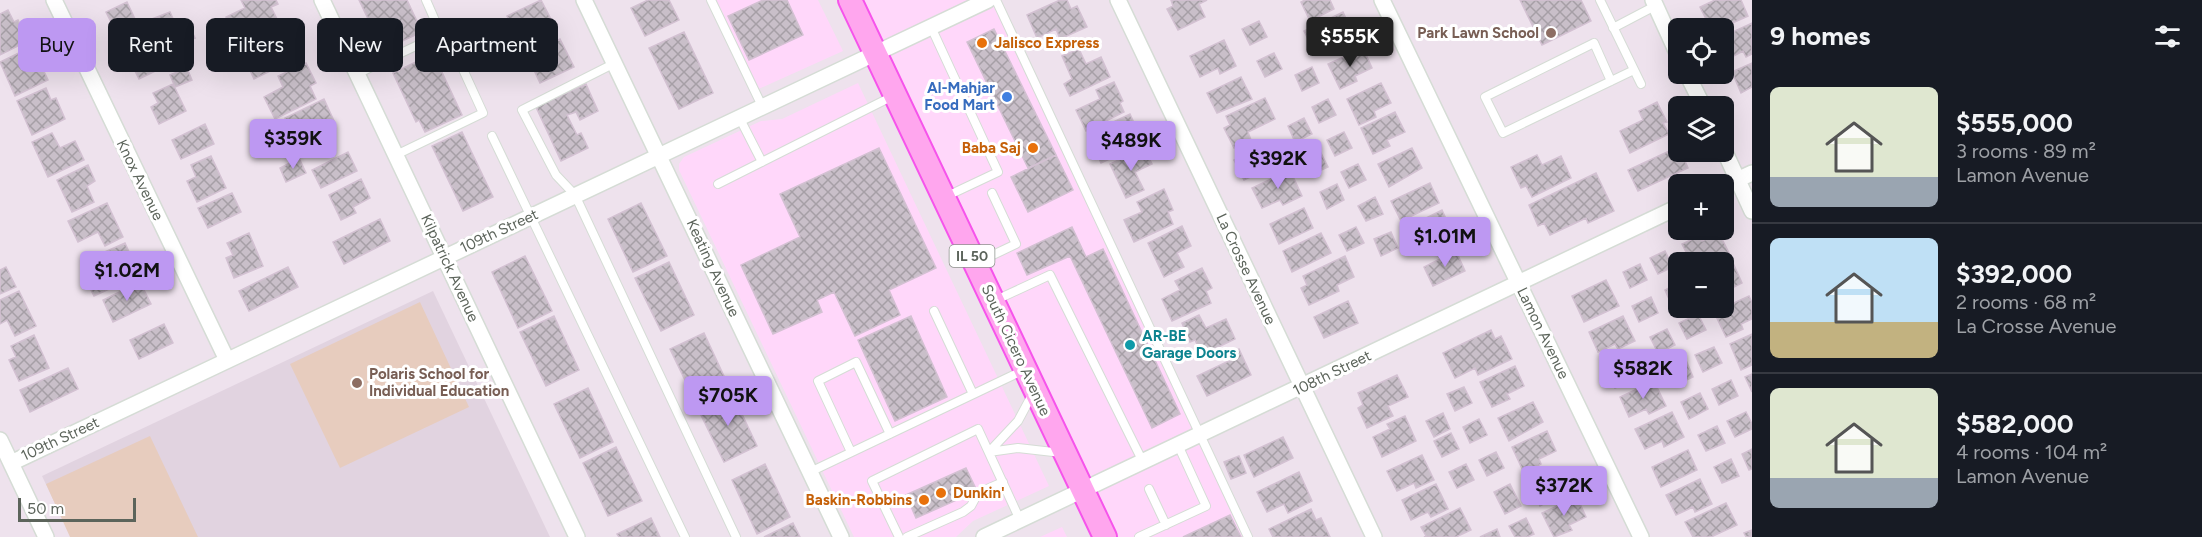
<!DOCTYPE html>
<meta charset="utf-8">
<style>
:root{--surface:#171b24;--page:#20242c;--text:#f1f3f6;--muted:#9ea1a6;--line:#363941;--accent:#bd98f2}
body{margin:0;font-family:Figtree,sans-serif;background:var(--page);color:var(--text);height:100vh;display:flex;flex-direction:column;font-size:22px;white-space:nowrap}
*{box-sizing:border-box;margin:0}
p{font-size:20px;color:var(--muted)}
.icon{flex:none;width:33px;height:33px;fill:none;stroke:currentColor;stroke-width:2;stroke-linecap:round;stroke-linejoin:round}
.map{position:relative;flex:1;overflow:hidden}
.sheet{display:flex;flex-direction:column;background:var(--surface);width:450px}
.sheet>*{flex:none}
.guide{position:absolute;left:18px;top:18px;width:570px;height:54px;display:flex;gap:12px}
.buttons{position:absolute;left:1668px;top:18px;display:grid;gap:12px}
.buttons a{display:grid;place-items:center;width:66px;height:66px;border-radius:9px;background:var(--surface);box-shadow:0 6px 24px #0002;font-size:30px}
.scale{position:absolute;left:18px;bottom:15px;width:118px;box-sizing:border-box;padding-left:6px;border:3px solid #5c645b;border-top:0;font-size:16px;line-height:21px;white-space:nowrap;color:#5c645b;-webkit-text-stroke:4px #fff;paint-order:stroke}
.price{position:absolute;translate:-50% -51px;padding:0 14px;border-radius:6px;background:var(--accent);color:#111;font-size:20px;line-height:39px;filter:drop-shadow(0 2px 3px #0008)}
.price::after{content:'';position:absolute;left:50%;top:36px;width:18px;height:14px;margin-left:-9px;background:inherit;clip-path:polygon(0 0,100% 0,50% 100%)}
.price.selected{background:#222;color:#fff}
ul{padding:0;list-style:none}
li{display:flex;align-items:center;gap:18px;height:150px;padding:0 18px}
li+li{border-top:2px solid var(--line)}
li span{display:grid;place-items:center;flex:none;width:168px;height:120px;border-radius:9px;color:#555}
li>.icon{margin-inline-start:auto}
span .icon{width:72px;height:72px;fill:#fffc;stroke-width:1}
li b{font-size:26px}
h2{display:flex;justify-content:space-between;align-items:center;height:72px;padding:0 18px;font-size:26px}
.tag{padding:0 21px;border-radius:9px;background:var(--surface);box-shadow:0 6px 24px #0002;font-size:21px;line-height:54px}
.tag.selected{background:var(--accent);color:#111}
main{display:flex;flex:1;min-height:0}
.map>svg:first-child{display:block}
</style>
<main>
<div class="map">
<svg width="1752" height="537" viewBox="0 0 1752 537">
<defs>
<pattern id="building-cross-hatch" width="8" height="8" patternUnits="userSpaceOnUse" patternTransform="scale(1.5)"><rect width="8" height="8" fill="#c9bfc9"/><path d="M0 0l8 8M0 8l8-8" fill="none" stroke="#a69fa6"/></pattern>
</defs>
<rect width="100%" height="100%" fill="#eee2ed"/>
<path fill="#ffd7fa" d="M711,0H818L843,51L754,91Z
M850,0H996L1248,537H1105Z
M858,83L1049,486L973,521L956,537H854L679,170V164L684,157L761,121L782,119Z
M1062,527L1067,537H1040Z"/>
<path fill="#e1d3e0" d="M433,291L550,537H71L42,476Z"/>
<path fill="#e7ccbe" d="M420,302L469,407L340,468L290,364Z
M150,436L198,537H70L46,484Z"/>
<path fill="url(#building-cross-hatch)" stroke="#d3c1d2" stroke-width="1.5" d="M241,0H276L278,4L271,7L277,19L236,39L226,17L245,8Z
M359,0H407L422,32L383,50Z
M541,0L555,27L521,44L507,16Z
M648,0H669L679,20L645,36L631,8Z
M763,0H787L803,35L749,60L728,16Z
M1060,0H1067L1071,9L1077,6L1087,27L1060,39L1056,29L1037,38L1027,15Z
M1171,0H1207L1199,4L1205,17L1178,30L1167,9L1173,6Z
M1305,0H1330L1334,9L1310,21L1301,2Z
M1520,0H1581L1591,21L1542,45Z
M1715,0H1741L1748,16L1730,24L1727,19L1710,27L1700,7Z
M127,2L143,36L123,46L106,12Z
M8,10L14,22L18,20L28,41L0,55V14Z
M170,12L176,25L158,33L152,19Z
M1343,12L1348,23L1351,21L1360,40L1342,49L1339,41L1315,53L1304,31Z
M1259,21L1267,37L1250,45L1242,29Z
M188,23L195,38L178,45L172,31Z
M286,23L296,43L289,46L295,59L254,79L244,57L263,48L258,36Z
M1752,23V54L1746,57L1743,51L1726,60L1724,55V36Z
M994,29L1056,155L1028,168L967,42Z
M684,32L713,93L679,109L649,48Z
M560,39L574,67L540,83L527,55Z
M1224,40L1236,66L1220,74L1218,68L1200,77L1190,56Z
M163,43L172,63L139,79L129,59Z
M1363,48L1372,68L1355,76L1357,81L1340,89L1328,64Z
M27,49L33,61L38,59L48,80L15,96L0,62Z
M1079,49L1086,64L1101,57L1110,77L1070,96L1064,84L1072,79L1062,56Z
M1274,53L1282,69L1265,77L1257,61Z
M430,55L436,67L439,66L462,115L425,132L419,120L416,122L393,73Z
M306,63L316,83L310,86L316,99L275,119L264,97L283,87L278,76Z
M1752,63V87L1741,93L1732,72Z
M1312,67L1319,83L1302,91L1295,75Z
M187,68L192,80L175,87L170,75Z
M1241,77L1252,99L1217,113L1207,93Z
M1114,82L1123,101L1120,103L1124,112L1086,131L1076,110L1100,99L1096,90Z
M1381,83L1391,103L1374,111L1376,117L1359,125L1347,99Z
M173,84L186,111L159,124L151,107L158,103L153,93Z
M586,84L598,111L580,120L576,112L567,115L577,135L581,133L588,148L561,161L536,107Z
M46,88L51,100L56,98L65,119L32,135L17,101Z
M1265,98L1275,119L1248,132L1251,140L1234,148L1224,128L1230,125L1226,116Z
M324,99L334,121L314,131L321,145L302,154L285,118Z
M1328,99L1336,115L1319,123L1312,107Z
M1657,102L1667,122L1663,123L1669,134L1630,153L1620,131L1643,120L1639,111Z
M1395,112L1405,132L1387,140L1390,146L1373,154L1361,128Z
M1130,114L1139,134L1135,135L1140,145L1101,163L1092,143L1116,132L1111,123Z
M1304,118L1312,134L1295,142L1288,126Z
M205,124L214,144L181,159L172,140Z
M462,132L493,197L463,211L432,146Z
M1344,132L1352,148L1335,156L1327,140Z
M52,133L60,148L75,141L84,160L48,177L32,142Z
M1272,142L1282,162L1244,180L1234,160Z
M1678,147V152H1681L1688,168L1638,191L1628,170Z
M879,148L936,268L889,290L900,315L855,336L834,292L817,300L822,312L773,334L741,265L800,237L780,194Z
M1144,148L1152,164L1135,172L1144,190L1126,198L1110,164Z
M1412,148L1422,168L1389,187L1378,164Z
M1320,151L1328,167L1311,175L1304,159Z
M348,152L357,171L321,188L312,170Z
M1056,155L1073,190L1028,212L1011,177Z
M1537,155L1542,165L1561,156L1571,178L1532,197L1526,186L1521,188L1511,167Z
M211,156L226,188L197,202L187,181L196,177L191,165Z
M299,158L306,173L286,182L280,168Z
M1358,164L1366,180L1349,188L1341,172Z
M88,165L95,181L87,186L94,202L72,212L57,180Z
M1290,170L1302,196L1283,205L1280,200L1262,208L1252,188Z
M1596,173L1614,211L1588,223L1586,218L1550,235L1544,223L1538,226L1529,205Z
M361,179L370,198L353,207L356,213L341,220L329,195Z
M1430,183L1439,203L1401,221L1391,201Z
M1337,184L1344,200L1327,209L1320,192Z
M1164,189L1173,210L1168,212L1173,224L1134,242L1124,220L1142,212L1137,202Z
M232,193L241,212L208,228L198,208Z
M1375,197L1383,214L1366,221L1358,206Z
M107,203L123,237L105,246L98,232L78,242L68,221Z
M641,203L667,256L633,272L608,219Z
M1304,208L1313,228L1279,244L1270,224Z
M1442,210L1451,230L1434,239L1437,244L1420,252L1408,227Z
M380,219L390,241L344,264L333,242Z
M1182,226L1191,246L1177,253L1184,267L1164,277L1148,243Z
M1072,227L1086,257L1103,249L1180,414L1152,428L1070,256L1027,275L1017,253Z
M1356,227L1364,243L1347,251L1339,235Z
M1391,232L1398,248L1381,256L1374,239Z
M249,233L263,266L234,278L226,258L233,255L227,243Z
M1321,233L1331,253L1292,272L1283,251Z
M1719,233L1729,253L1709,262H1691L1682,244L1699,236L1702,241Z
M125,243L134,263L130,265L135,277L94,296L83,274L102,265L98,255Z
M1446,251L1448,255L1456,251L1465,271L1433,286L1424,267L1440,259L1438,255Z
M1665,251L1673,267L1658,274L1650,258Z
M525,256L552,311L518,328L492,272Z
M1345,256L1354,277L1337,285L1339,291L1309,305L1301,288L1307,285L1303,276Z
M669,262L694,315L661,331L635,278Z
M1733,263L1742,283L1726,291L1728,296L1724,298V268Z
M1640,264L1647,280L1630,288L1623,272Z
M6,267L16,287L0,294V270Z
M288,267L298,287L249,311L239,291Z
M1202,268L1212,288L1206,291L1211,303L1172,321L1162,299L1180,290L1175,281Z
M1606,280L1619,306L1584,322L1572,296Z
M140,282L151,304L113,322L103,300Z
M1678,283V303L1672,306L1665,290Z
M19,291L36,326L15,336L7,320L0,324V300Z
M1749,296L1752,303V319L1741,324L1743,329L1726,337L1714,312Z
M1651,297L1658,313L1639,322L1632,306Z
M1348,301L1358,323L1324,338L1314,317Z
M1698,314L1706,330L1687,339L1679,323Z
M1199,315L1206,328L1226,319L1235,339L1202,355L1195,340L1190,342L1182,323Z
M554,316L579,370L546,386L520,332Z
M911,316L947,397L895,421L858,340Z
M1623,316L1635,341L1618,349L1615,344L1598,352L1589,332Z
M164,324L173,343L139,359L130,340Z
M1667,329L1675,345L1658,353L1650,337Z
M1491,330L1495,339L1501,336L1512,359L1478,375L1475,368L1455,378L1443,353Z
M704,333L729,387L696,403L670,349Z
M1752,334V365L1741,370L1730,344Z
M34,335L49,368L19,381L9,360L16,357L11,346Z
M1714,347L1722,363L1703,372L1695,355Z
M1239,349L1251,375L1207,396L1197,376L1231,360L1228,355Z
M1639,351L1650,373L1615,388L1605,367Z
M1686,360L1693,377L1674,386L1667,369Z
M1515,366L1524,386L1507,394L1510,399L1492,407L1480,382Z
M68,368L78,389L30,412L20,390Z
M1752,374V392L1745,377Z
M1397,375L1408,397L1388,406L1393,416L1367,428L1358,408L1363,405L1358,393Z
M1731,380L1738,396L1719,405L1712,389Z
M1654,381L1666,406L1649,414L1646,409L1629,417L1620,397Z
M1464,387L1472,403L1455,411L1447,394Z
M588,388L613,442L580,458L554,404Z
M732,393L757,446L724,462L698,409Z
M1700,393L1708,409L1689,419L1681,402Z
M1533,402L1543,422L1509,441L1498,418Z
M1672,412L1684,437L1664,447L1662,441L1645,449L1635,429Z
M1746,412L1752,424V429L1735,437L1727,421Z
M1443,413L1450,429L1434,437L1426,421Z
M1405,416L1416,441L1382,457L1373,437L1390,429L1387,424Z
M1479,419L1487,435L1470,443L1463,427Z
M1717,426L1725,443L1706,451L1698,435Z
M1547,431L1556,451L1539,459L1541,464L1524,473L1512,447Z
M1451,433L1459,449L1442,457L1434,441Z
M1283,437L1293,458L1254,477L1244,455Z
M616,447L642,501L608,516L583,463Z
M1752,449V469L1749,470L1742,454Z
M1688,450L1697,470L1661,487L1652,467Z
M1496,452L1504,468L1487,476L1479,460Z
M1422,455L1434,480L1416,488L1414,483L1397,491L1387,471Z
M1239,456L1246,473L1231,479L1224,462Z
M1731,459L1739,476L1722,483L1714,467Z
M765,464L790,517L757,534L732,480Z
M1466,464L1474,480L1457,488L1449,472Z
M966,468L977,491L916,518L906,495Z
M1564,468L1574,488L1540,506L1530,484Z
M1299,472L1312,501L1288,513L1284,504L1267,512L1257,492Z
M1700,479L1712,504L1695,512L1693,507L1676,515L1666,495Z
M1436,484L1448,509L1431,517L1428,512L1411,520L1402,500Z
M1510,484L1521,506L1505,514L1494,492Z
M1577,497L1586,517L1569,525L1572,530L1554,537L1542,513Z
M1726,503L1737,525L1711,537H1693L1685,522Z
M1460,508L1471,530L1456,537H1424L1426,536L1421,527Z
M1311,509L1316,520L1321,518L1330,537H1273L1269,529Z
M1230,515L1241,537H1183Z
M651,518L660,537H619L617,534Z
M1526,518L1534,534L1527,537H1515L1509,526Z
M793,523L800,537H764Z
M1497,529L1500,537H1480Z
M1752,530V537H1746L1744,533Z"/>
<g fill="none" stroke-linecap="round" stroke-linejoin="round">
<defs>
<path id="service" d="M711,0L762,106
M996,0L1248,537
M1600,0L1641,84
M931,27L998,172L945,197
M1613,28L1655,6
M615,63L522,110L556,175L575,195L736,537
M357,74L441,34L426,0
M1611,81L1594,43L1485,97L1503,133L1634,70
M739,117L762,162
M492,136L685,537
M396,155L483,113L450,41
M718,184L893,96
M976,263L1016,244L992,193
M996,300L1050,275L1143,462
M934,311L973,394
M851,452L818,381L856,362L890,434
M989,452L1018,421L1033,393
M989,452L1018,448L1062,453
M810,472L1024,370
M1149,489L1166,525
M899,537L872,481L978,429L1020,520
M907,537L963,512L971,506L978,493L1003,482
M1139,537L1206,506L1178,445"/>
<path id="minor" d="M54,0L227,360
M322,0L577,537
M584,0L841,537
M1118,0L1374,537
M1382,0L1641,537
M1653,0L1678,55
M1687,74L1703,106
M1724,150L1752,211
M1724,186L1752,173
M0,440L46,537
M11,463L988,0
M984,537L1678,207"/>
<path id="primary" d="M850,0L1105,537"/>
</defs>
<use href="#service" stroke="#d5dcd5" stroke-width="10"/>
<use href="#minor" stroke="#d5dcd5" stroke-width="18"/>
<use href="#primary" stroke="#f654eb" stroke-width="26"/>
<use href="#service" stroke="#fff" stroke-width="8"/>
<use href="#minor" stroke="#fff" stroke-width="15"/>
<use href="#primary" stroke="#ffa6ee" stroke-width="22"/>
</g>
<g fill="#8d6e63" stroke="#fff" stroke-width="2">
<circle cx="1551" cy="33" r="6"/>
<circle cx="357" cy="383" r="6"/>
</g>
<g fill="#e8710a" stroke="#fff" stroke-width="2">
<circle cx="982" cy="43" r="6"/>
<circle cx="1033" cy="148" r="6"/>
<circle cx="941" cy="493" r="6"/>
<circle cx="924" cy="500" r="6"/>
</g>
<circle fill="#3f7fe0" stroke="#fff" stroke-width="2" cx="1007" cy="97" r="6"/>
<circle fill="#0f9aa8" stroke="#fff" stroke-width="2" cx="1130" cy="345" r="6"/>
<g text-anchor="middle" dominant-baseline="central" stroke-width="6" stroke-linejoin="round" paint-order="stroke">
<rect fill="#fff" stroke="#8d928c" stroke-width="1.5" x="949.5" y="245" width="45" height="22" rx="4.5"/>
<g font-size="14" font-weight="bold" fill="#5c645b">
<text x="972" y="256">IL 50</text>
</g>
<g font-size="15" font-weight="bold" fill="#785e54" stroke="#fff" text-anchor="end">
<text x="1539" y="33">Park Lawn School</text>
<text x="369" y="374" text-anchor="start">Polaris School for<tspan x="369" dy="17">Individual Education</tspan></text>
</g>
<g font-size="15" font-weight="bold" fill="#c56008" stroke="#fff" text-anchor="start">
<text x="994" y="43">Jalisco Express</text>
<text x="1021" y="148" text-anchor="end">Baba Saj</text>
<text x="953" y="493">Dunkin'</text>
<text x="912" y="500" text-anchor="end">Baskin-Robbins</text>
</g>
<g font-size="15" font-weight="bold" fill="#366cbe" stroke="#fff" text-anchor="end">
<text x="995" y="88">Al-Mahjar<tspan x="995" dy="17">Food Mart</tspan></text>
</g>
<g font-size="15" fill="#5c645b" stroke="#fff">
<text transform="translate(140 180) rotate(64)">Knox Avenue</text>
<text transform="translate(499 231) rotate(-25)">109th Street</text>
<text transform="translate(450 268) rotate(65)">Kilpatrick Avenue</text>
<text transform="translate(713 268) rotate(65)">Keating Avenue</text>
<text transform="translate(1246 269) rotate(65)">La Crosse Avenue</text>
<text transform="translate(1543 333) rotate(64)">Lamon Avenue</text>
<text transform="translate(1016 350) rotate(65)">South Cicero Avenue</text>
<text transform="translate(1332 373) rotate(-26)">108th Street</text>
<text transform="translate(60 439) rotate(-25)">109th Street</text>
</g>
<g font-size="15" font-weight="bold" fill="#0d838f" stroke="#fff" text-anchor="start">
<text x="1142" y="336">AR-BE<tspan x="1142" dy="17">Garage Doors</tspan></text>
</g>
</g>
</svg>
<div class="buttons">
<a><svg class="icon" aria-label="locate" viewBox="0 0 24 24"><circle cx="12" cy="12" r="6"/><path d="M12 2v4M12 18v4M2 12h4M18 12h4"/></svg></a>
<a><svg class="icon" aria-label="layers" viewBox="0 0 24 24"><path d="M12 4l9 5-9 5-9-5zM3 14l9 5 9-5"/></svg></a>
<a>+</a>
<a>−</a>
</div>
<div class="scale">50 m</div>
<b class="price selected" style="left:1350px;top:68px">$555K</b>
<b class="price" style="left:293px;top:170px">$359K</b>
<b class="price" style="left:1131px;top:172px">$489K</b>
<b class="price" style="left:1278px;top:190px">$392K</b>
<b class="price" style="left:1445px;top:268px">$1.01M</b>
<b class="price" style="left:127px;top:302px">$1.02M</b>
<b class="price" style="left:1643px;top:400px">$582K</b>
<b class="price" style="left:728px;top:427px">$705K</b>
<b class="price" style="left:1564px;top:517px">$372K</b>
<div class="guide">
<a class="tag selected">Buy</a>
<a class="tag">Rent</a>
<a class="tag">Filters</a>
<a class="tag">New</a>
<a class="tag">Apartment</a>
</div>
</div>
<section class="sheet">
<h2>9 homes<svg class="icon" aria-label="filters" viewBox="0 0 24 24"><path d="M4 7h16M4 17h16"/><circle cx="9" cy="7" r="2"/><circle cx="15" cy="17" r="2"/></svg></h2>
<ul>
<li><span style="background:linear-gradient(#dfe7d0 75%,#9aa5b1 0)"><svg class="icon" aria-label="home" viewBox="0 0 24 24"><path d="M3 11l9-7 9 7M6 9v11h12V9"/></svg></span><div><b>$555,000</b><p>3 rooms · 89 m²</p><p>Lamon Avenue</p></div></li>
<li><span style="background:linear-gradient(#bfe0f5 70%,#c2b280 0)"><svg class="icon" aria-label="home" viewBox="0 0 24 24"><path d="M3 11l9-7 9 7M6 9v11h12V9"/></svg></span><div><b>$392,000</b><p>2 rooms · 68 m²</p><p>La Crosse Avenue</p></div></li>
<li><span style="background:linear-gradient(#dfe7d0 75%,#9aa5b1 0)"><svg class="icon" aria-label="home" viewBox="0 0 24 24"><path d="M3 11l9-7 9 7M6 9v11h12V9"/></svg></span><div><b>$582,000</b><p>4 rooms · 104 m²</p><p>Lamon Avenue</p></div></li>
</ul>
</section>
</main>
